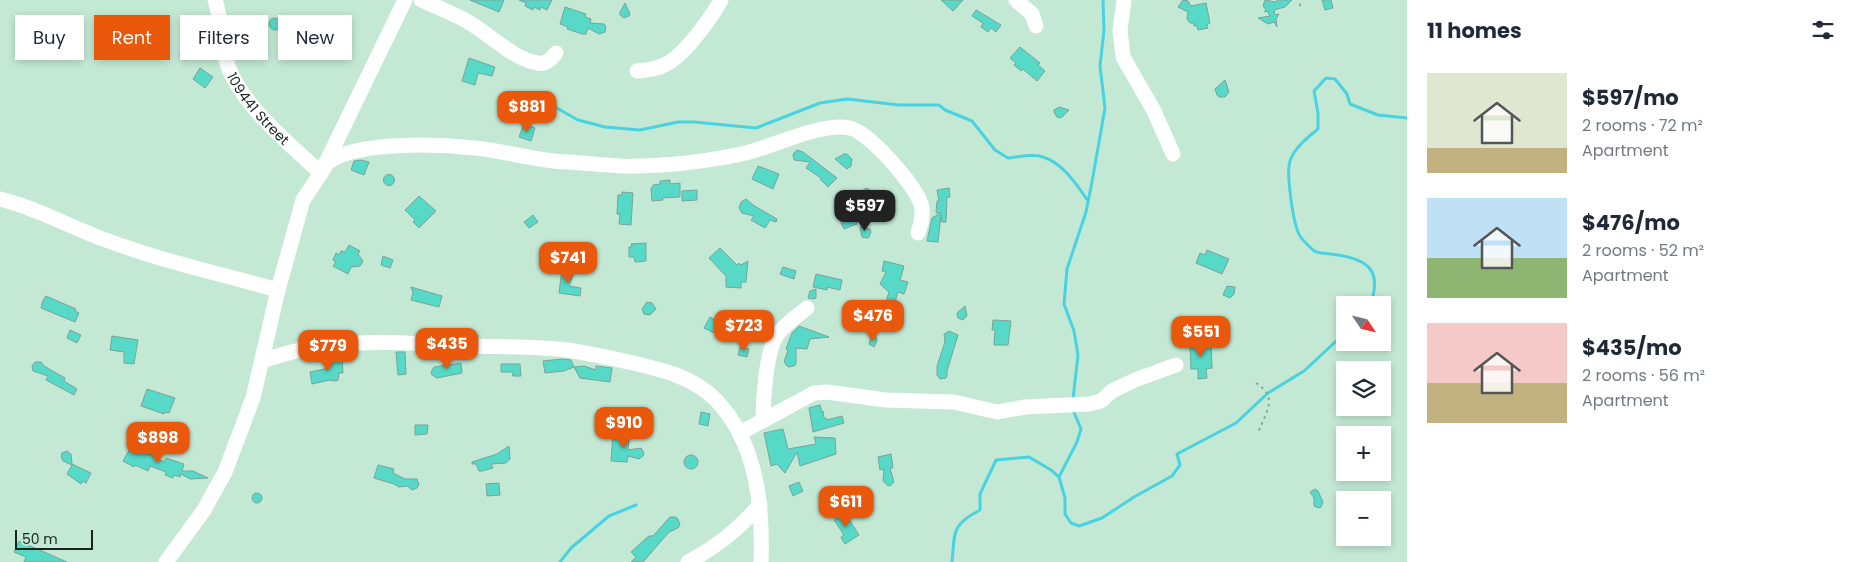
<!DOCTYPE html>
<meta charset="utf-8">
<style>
:root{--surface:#fff;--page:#f2f2f3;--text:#1f2937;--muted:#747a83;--accent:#ea580c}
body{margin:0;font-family:Poppins,sans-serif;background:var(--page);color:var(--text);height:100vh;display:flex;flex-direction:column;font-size:19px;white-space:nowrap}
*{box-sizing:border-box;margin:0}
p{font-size:16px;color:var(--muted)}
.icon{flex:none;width:28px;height:28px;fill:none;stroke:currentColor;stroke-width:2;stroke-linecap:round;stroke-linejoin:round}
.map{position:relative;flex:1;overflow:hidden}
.drawer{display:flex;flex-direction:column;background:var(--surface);width:450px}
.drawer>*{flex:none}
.guide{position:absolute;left:15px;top:15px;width:475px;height:45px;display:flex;gap:10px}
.needle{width:32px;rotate:125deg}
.fabs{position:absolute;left:1336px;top:296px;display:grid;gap:10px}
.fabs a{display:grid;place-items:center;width:55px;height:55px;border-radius:0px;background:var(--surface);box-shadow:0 2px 8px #0003;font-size:25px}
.scale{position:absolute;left:15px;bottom:12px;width:78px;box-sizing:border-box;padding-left:5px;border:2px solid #16241c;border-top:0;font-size:14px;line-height:18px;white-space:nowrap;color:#16241c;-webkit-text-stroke:4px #c3e9d4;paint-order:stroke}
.price{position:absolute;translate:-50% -42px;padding:0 11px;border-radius:10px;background:var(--accent);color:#fff;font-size:16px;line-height:32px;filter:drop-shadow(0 1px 2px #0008)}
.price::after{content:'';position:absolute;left:50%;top:30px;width:15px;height:11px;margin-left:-8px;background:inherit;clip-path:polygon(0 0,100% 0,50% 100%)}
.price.selected{background:#222;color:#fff}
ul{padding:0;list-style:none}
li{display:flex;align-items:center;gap:15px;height:125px;padding:0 20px}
li span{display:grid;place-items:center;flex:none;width:140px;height:100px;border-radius:0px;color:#555}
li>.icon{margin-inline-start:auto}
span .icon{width:60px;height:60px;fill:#fffc;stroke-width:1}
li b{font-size:21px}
h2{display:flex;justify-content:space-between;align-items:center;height:60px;padding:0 20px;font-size:21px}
.pill{padding:0 18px;border-radius:0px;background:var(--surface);box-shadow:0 2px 8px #0003;font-size:18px;line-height:45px}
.pill.selected{background:var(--accent);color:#fff}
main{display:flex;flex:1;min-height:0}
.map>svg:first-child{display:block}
</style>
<main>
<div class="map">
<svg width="1407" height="562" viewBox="0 0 1407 562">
<rect width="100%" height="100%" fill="#c3e9d4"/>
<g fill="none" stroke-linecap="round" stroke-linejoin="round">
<path stroke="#49d2df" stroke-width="3" d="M531,99L555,107L578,120L605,127L640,130L678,122H694L756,128L820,103L847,99L899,105H939L945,110L972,121L995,150L1008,158C1018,157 1033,153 1043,157C1063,163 1077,185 1088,201
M1370,305C1384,268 1365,258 1331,254C1326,253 1317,254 1313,250C1309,246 1303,241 1300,236C1293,225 1286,173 1290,161C1294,148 1308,137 1318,129V113L1314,91L1326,78L1335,79L1347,94L1350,104L1378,115L1407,118
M1073,399L1078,355L1074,331L1064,304L1067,269L1086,212L1092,182L1105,108L1100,66L1104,30L1103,0
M1059,477L1077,442L1081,429L1073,410
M560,562L571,548L609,516L636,505
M952,562C955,532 951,525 980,510V494L996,460L1029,457L1051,470L1059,477L1065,498V514L1071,523L1079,526L1102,518L1134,497L1172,476L1180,465L1177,454L1236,423L1268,393L1304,371L1345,333"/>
</g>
<path fill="#57d9c7" stroke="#78a39c" d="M470,0H504L499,12Z
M519,0H552L547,10L541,7L540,10L534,7L533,10L525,6L526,3Z
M941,0H963L953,11Z
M1183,0L1188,1L1191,6L1206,3L1210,23L1207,24L1208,28L1198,30L1197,26H1194V23H1190L1187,19L1188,12L1178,7Z
M1265,0L1275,2L1278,0H1292L1285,7L1274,10L1275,15L1279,14L1276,19L1277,27L1274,22L1268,24L1258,18L1270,16L1267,11L1264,12L1266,10L1263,6Z
M1322,0H1331L1333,8L1325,10Z
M625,3L630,14L629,16L624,18L620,15V12Z
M565,7L586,14L585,17L591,19L590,23L604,24L606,26L605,32L599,34L588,28L586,34H582L567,29L568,27L560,24Z
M976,10L1001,25L996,32L991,28L988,32L981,27L983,23L972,16Z
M269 24a6 6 0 1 1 12 0a6 6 0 1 1-12 0Z
M241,28L250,32L246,42L236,38Z
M1020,47L1040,63L1038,65L1045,71L1037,81L1023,69L1021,71L1014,65L1016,63L1010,58Z
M180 55a5 5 0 1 1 10 0a5 5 0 1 1-10 0Z
M469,58L495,67L492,76L478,73L475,85L462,81Z
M200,68L213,77L205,88L193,79Z
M1225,80L1229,92L1225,97H1219L1217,95L1215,89Z
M1059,107L1069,110L1062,117L1059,118L1057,117L1054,112V110Z
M524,124L535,128L531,141L519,137Z
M797,150L803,152L837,178L828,187L820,179L821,178L806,168L810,162L794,160L793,154Z
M844,154H847L852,159L851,166L847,169L835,159Z
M361,160L369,162L364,175L351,170L354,161Z
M758,166L779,174L773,189L752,179Z
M383.5 180a5.5 5.5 0 1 1 11 0a5.5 5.5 0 1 1-11 0Z
M670,180V184L680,183V197L662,198L663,200L652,201L651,188L653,187V185L660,184V181Z
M866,188L870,190V196L863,199L860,205L849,207L857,224L844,229L838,216L841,214L838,209H835L834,206L861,194L862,191Z
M949,188L950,197H947L946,222H942L941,215L938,242L927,241L932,218L941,213H936L937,201H939L937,190Z
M697,190V200L682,201V191Z
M622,192L633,193L631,225L619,224L620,215L617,214L618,195H622Z
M419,196L436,211L419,228L413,222L415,220L405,210Z
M746,199L753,205L777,219L776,222L770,220L765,228L751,220L754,216L742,213L739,208L741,202Z
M533,215L538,222L529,228L524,222Z
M860,227L870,229L871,232L869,237L867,238L862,237Z
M646,243V261L635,262L634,257H629V247H632L631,244Z
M349,245L360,251L358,254L363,261L360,266L351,267L348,274L333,266L336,262L333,260L336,253L339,255L341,251L345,252Z
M720,248L737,265L739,263L741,265L748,261L746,282H741V288L726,287V276L709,258Z
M1207,250L1229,259L1222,274L1196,263L1200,253L1205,255Z
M383,256L393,260L390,268L381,265Z
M884,261L904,266L900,280L908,282L904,294L898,292L892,312L893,317L878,326L889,292L880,284L886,272L882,271Z
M783,267L796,271L794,279L780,274Z
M565,269L574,272L569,286L581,288L580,296L559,293L561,277Z
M816,274L842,280L840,290L827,287V290L813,287Z
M1227,286L1235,287L1234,294L1230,298L1223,295Z
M411,287L442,296L439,307L411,300L413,293Z
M816,289V298L813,299L808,298L810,291Z
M46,296L76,309L75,311L79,313L75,322L41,308L43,300Z
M647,302L652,303L656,309L650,315L644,314L642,309Z
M965,306L967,316L963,320L958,318L957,313Z
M710,317L723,324L718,335L704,328Z
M993,320L1011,321L1008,345H994L995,330H992Z
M799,326L829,337L810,339L807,349L796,348V364L794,366L788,367L784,362L788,350L786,349L792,333Z
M70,330L81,335L77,343L67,338Z
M949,331L958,335L947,371V376L946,378L940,379L937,375V366L945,342L944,334Z
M112,336L138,340L134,364L124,363V352L110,350Z
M876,337L877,341L874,347L869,344L871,338Z
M1211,342L1212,368L1206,369L1207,378L1198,379V369H1191L1190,348H1193V343Z
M740,347L749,349L747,357L738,355Z
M396,352H405L406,374L398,375Z
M342,358L343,373H339L338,380L336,381L330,380L312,384L310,372L329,368V359Z
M562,359L571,360L574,367L564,371L545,373L543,361Z
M35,362H41L44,366L65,378L64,381L77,389L74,395L46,380L48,376L33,371L32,366Z
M461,363L462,373L437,378L432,375L431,372L434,367Z
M501,364H520L521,376H513L512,372H501Z
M584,366L596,370V366L612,368L610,382L580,378L574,367Z
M147,389L175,398L169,413L165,412L164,414L141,406Z
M820,405L822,412L823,411L824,418H826L827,420L842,416L844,423L813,432L809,408Z
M701,412L710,414L708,426L699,424Z
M415,425H428L427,434L415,435Z
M179,428L187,431L182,444L175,442Z
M783,429L788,449L816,444L814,437L835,438L836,454L800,466L797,452L785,473L777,464L771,466L764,433Z
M613,433L626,434L625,439H629L628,450L641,448L644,453L643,456L639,459L628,456L627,462L611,461Z
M132,445L164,462L166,458L184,464L182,471H193L208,478L190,479L181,474L180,477L174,475L173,478L165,475L166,472L150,466L148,471L135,465L134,467L123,461Z
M509,446L510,459L506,463L491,464L493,468L482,471H479L476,464H472V462L497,454Z
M67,451L71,454L72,464L91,473L86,483L83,481L81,484L67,474L72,465L63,461L61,456L62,453Z
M891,454L893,468H890L894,482L890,486L887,485L883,481L884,469L880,470L878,457Z
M684 462a7 7 0 1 1 14 0a7 7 0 1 1-14 0Z
M378,465L394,469L393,473L405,479H417L419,485L417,488L412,490L407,486L399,487L394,484L374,478Z
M799,482L803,491L793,496L789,486Z
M499,483L500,495L487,496L486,484Z
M1315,489L1318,491L1323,502L1321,507L1319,508L1314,506V498L1310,492Z
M252 498a5 5 0 1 1 10 0a5 5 0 1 1-10 0Z
M845,513L859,535L845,544L841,537L844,535L834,520Z
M670,517H676L678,519L680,525L678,528L669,532L643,562H631L636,557L631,552L643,541L649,536H653Z
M19,541L67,562H24L26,557L14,552Z"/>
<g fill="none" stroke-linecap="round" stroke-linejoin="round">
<path stroke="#88a695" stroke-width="2" stroke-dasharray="2.5 4" stroke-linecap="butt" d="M1300,6L1301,0
M1256,383C1279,398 1266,411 1258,433"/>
<g stroke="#fff" stroke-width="15">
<path id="s1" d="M215,0C222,20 220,40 226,60C237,101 290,145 321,173C324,169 326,163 330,161C360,141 439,144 475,148C506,151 536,161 568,162C585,163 603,165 621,166C658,167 701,162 737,155C768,150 820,121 850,128C870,133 915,185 921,204C924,214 921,224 918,233"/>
<path d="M421,0C437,7 455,14 470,23C492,36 512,58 537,63C546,65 551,59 556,53"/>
<path d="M1016,0L1032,14L1036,26"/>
<path d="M1124,0L1120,30L1123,57L1154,111L1173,154"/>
<path d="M637,71C648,70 658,69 668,63C686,53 711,18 721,0"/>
<path d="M0,199C37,208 70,227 106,240C161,261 221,274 278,290"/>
<path d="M262,361C281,355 301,348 321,346C371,340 422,343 472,346C503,347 536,346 567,350C589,353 611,358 633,363C663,370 693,377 715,399C757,442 763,505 761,562"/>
<path d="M763,420C763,399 766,352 777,335C785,324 797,316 807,308"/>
<path d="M740,433L814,393L827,392L886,400L954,402L997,412L1025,407L1089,404L1101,401L1112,391L1135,380L1176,365"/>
<path d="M166,562L204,510L225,472L253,398L278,290L303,200L321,173L405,0"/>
<path d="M688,562C719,545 735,532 760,505"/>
</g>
</g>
<g text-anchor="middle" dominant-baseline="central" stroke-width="4" stroke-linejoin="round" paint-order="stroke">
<g font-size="14" fill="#16241c" stroke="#c3e9d4">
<text stroke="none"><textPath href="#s1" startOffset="120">109441 Street</textPath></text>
</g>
</g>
</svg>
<div class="fabs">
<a><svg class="needle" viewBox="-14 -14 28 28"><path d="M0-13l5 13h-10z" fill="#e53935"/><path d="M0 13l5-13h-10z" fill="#747a83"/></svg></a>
<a><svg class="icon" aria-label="layers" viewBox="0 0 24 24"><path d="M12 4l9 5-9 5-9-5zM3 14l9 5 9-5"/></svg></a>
<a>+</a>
<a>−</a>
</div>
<div class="scale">50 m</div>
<b class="price" style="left:527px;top:133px">$881</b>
<b class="price selected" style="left:865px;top:232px">$597</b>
<b class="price" style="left:568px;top:284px">$741</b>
<b class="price" style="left:873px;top:342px">$476</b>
<b class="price" style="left:744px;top:352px">$723</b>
<b class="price" style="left:1201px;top:358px">$551</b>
<b class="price" style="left:447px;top:370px">$435</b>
<b class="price" style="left:328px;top:372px">$779</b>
<b class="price" style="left:624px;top:449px">$910</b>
<b class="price" style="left:158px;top:464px">$898</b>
<b class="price" style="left:846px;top:528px">$611</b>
<div class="guide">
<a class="pill">Buy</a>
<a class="pill selected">Rent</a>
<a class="pill">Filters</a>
<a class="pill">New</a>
</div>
</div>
<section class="drawer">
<h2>11 homes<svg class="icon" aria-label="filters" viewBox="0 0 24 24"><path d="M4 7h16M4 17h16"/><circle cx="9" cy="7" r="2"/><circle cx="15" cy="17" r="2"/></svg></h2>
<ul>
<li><span style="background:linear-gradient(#dfe7d0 75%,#c2b280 0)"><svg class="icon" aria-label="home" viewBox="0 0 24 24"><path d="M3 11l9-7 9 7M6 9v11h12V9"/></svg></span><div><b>$597/mo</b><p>2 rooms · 72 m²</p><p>Apartment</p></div></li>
<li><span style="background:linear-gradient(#bfe0f5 60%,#8fb573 0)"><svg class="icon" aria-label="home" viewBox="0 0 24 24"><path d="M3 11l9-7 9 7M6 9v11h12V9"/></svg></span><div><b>$476/mo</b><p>2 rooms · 52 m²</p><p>Apartment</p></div></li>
<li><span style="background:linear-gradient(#f6c9c9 60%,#c2b280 0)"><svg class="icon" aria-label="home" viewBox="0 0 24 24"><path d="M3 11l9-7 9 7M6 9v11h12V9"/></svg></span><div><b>$435/mo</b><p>2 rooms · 56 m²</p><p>Apartment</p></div></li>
</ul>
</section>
</main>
